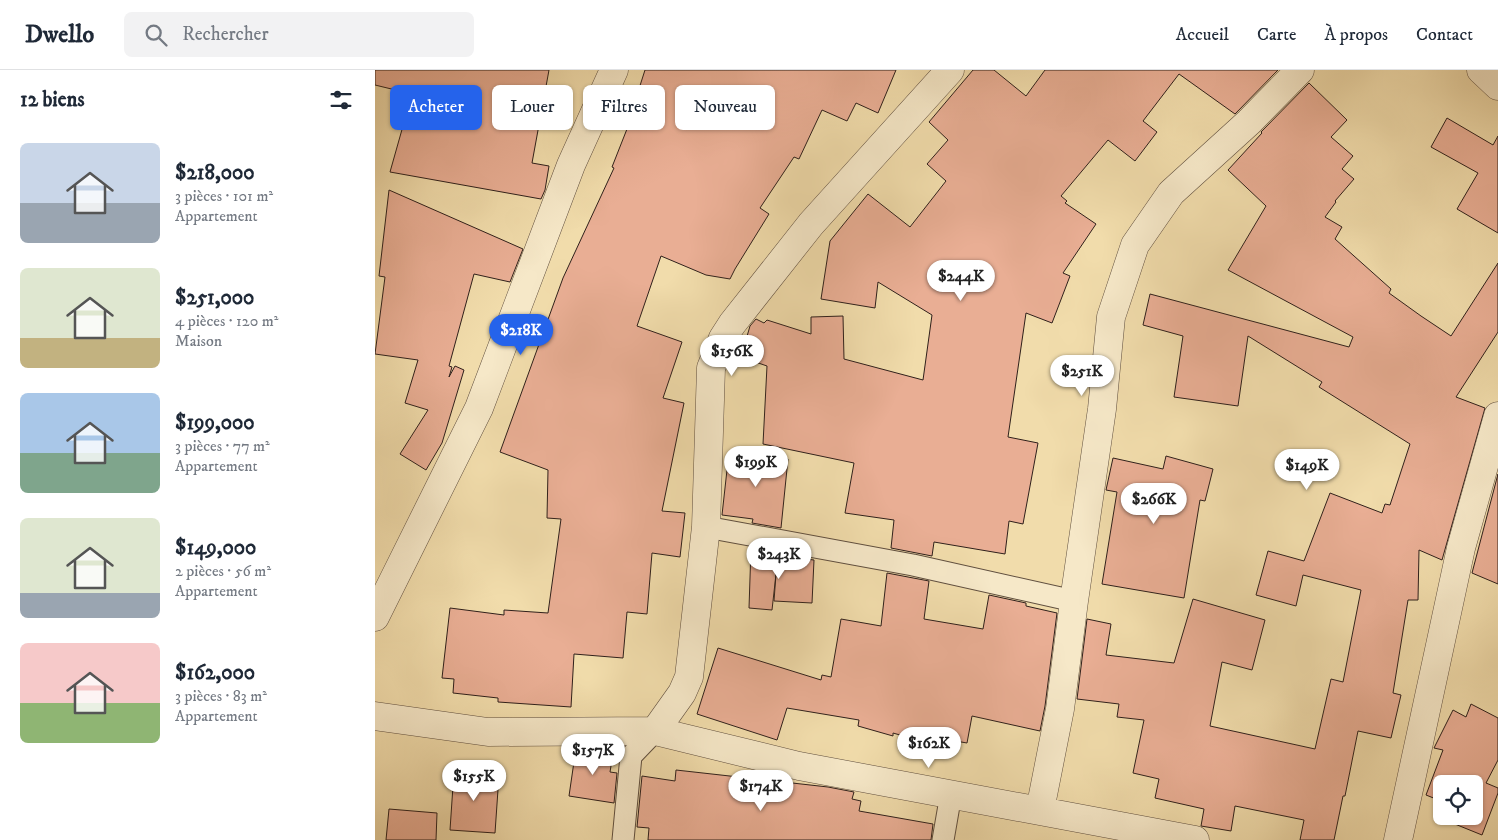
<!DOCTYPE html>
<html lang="fr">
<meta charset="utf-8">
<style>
:root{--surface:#fff;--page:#f2f2f3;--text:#1f2937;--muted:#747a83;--line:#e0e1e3;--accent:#2563eb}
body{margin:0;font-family:"IM FELL DW Pica",serif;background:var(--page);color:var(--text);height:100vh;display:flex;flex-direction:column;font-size:19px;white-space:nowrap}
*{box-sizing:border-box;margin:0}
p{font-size:16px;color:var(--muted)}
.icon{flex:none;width:28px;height:28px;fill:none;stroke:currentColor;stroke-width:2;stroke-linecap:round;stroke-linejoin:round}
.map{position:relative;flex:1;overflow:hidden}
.details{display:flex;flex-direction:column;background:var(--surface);width:375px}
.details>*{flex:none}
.hud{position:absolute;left:15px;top:15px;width:475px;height:45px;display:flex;gap:10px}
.fabs{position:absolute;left:1058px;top:705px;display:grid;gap:10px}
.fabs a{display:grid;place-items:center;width:50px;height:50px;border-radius:8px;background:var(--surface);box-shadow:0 1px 4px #0004;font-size:25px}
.price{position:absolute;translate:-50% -42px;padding:0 11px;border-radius:18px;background:#fff;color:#222;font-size:16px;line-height:32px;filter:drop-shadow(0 1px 2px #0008)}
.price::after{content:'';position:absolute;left:50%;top:30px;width:15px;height:11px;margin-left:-8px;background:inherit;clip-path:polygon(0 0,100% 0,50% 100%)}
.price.current{background:var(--accent);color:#fff}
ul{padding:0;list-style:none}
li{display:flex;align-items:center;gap:15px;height:125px;padding:0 20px}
li span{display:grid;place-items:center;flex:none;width:140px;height:100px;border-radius:8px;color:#555}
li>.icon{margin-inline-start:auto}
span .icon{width:60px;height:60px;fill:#fffc;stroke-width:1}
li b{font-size:21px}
h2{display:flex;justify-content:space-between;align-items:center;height:60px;padding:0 20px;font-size:21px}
.pill{padding:0 18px;border-radius:8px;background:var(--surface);box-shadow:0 1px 4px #0004;font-size:18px;line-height:45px}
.pill.current{background:var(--accent);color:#fff}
header{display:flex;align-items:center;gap:30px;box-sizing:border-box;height:70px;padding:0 25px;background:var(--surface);border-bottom:1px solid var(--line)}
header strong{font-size:24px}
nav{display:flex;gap:28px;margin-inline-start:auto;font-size:18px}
.search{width:350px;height:45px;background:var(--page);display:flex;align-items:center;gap:12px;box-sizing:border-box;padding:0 18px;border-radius:8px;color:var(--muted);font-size:19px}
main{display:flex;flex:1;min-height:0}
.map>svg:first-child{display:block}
</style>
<header>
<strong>Dwello</strong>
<div class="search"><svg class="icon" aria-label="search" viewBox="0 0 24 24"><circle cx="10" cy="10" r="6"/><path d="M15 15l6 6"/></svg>Rechercher</div>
<nav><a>Accueil</a><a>Carte</a><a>À propos</a><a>Contact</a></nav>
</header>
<main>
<section class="details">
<h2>12 biens<svg class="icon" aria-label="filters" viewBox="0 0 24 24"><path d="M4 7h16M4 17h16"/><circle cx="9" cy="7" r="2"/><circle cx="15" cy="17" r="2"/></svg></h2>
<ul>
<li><span style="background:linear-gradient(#c9d6e8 60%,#9aa5b1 0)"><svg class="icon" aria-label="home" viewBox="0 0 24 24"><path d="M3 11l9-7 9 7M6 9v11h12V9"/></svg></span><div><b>$218,000</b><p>3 pièces · 101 m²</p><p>Appartement</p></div></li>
<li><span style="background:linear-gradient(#dfe7d0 70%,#c2b280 0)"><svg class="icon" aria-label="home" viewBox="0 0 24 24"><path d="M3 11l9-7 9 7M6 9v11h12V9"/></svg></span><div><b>$251,000</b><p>4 pièces · 120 m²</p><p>Maison</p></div></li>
<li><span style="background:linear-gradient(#a9c7e8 60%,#7fa58c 0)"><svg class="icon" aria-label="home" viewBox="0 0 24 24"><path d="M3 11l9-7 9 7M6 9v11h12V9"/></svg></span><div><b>$199,000</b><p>3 pièces · 77 m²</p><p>Appartement</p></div></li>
<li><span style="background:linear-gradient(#dfe7d0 75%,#9aa5b1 0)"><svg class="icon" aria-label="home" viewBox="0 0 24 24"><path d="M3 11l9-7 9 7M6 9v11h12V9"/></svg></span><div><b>$149,000</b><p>2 pièces · 56 m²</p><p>Appartement</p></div></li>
<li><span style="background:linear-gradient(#f6c9c9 60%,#8fb573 0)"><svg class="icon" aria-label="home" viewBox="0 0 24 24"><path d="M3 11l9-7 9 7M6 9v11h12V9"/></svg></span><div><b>$162,000</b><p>3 pièces · 83 m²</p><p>Appartement</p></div></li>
</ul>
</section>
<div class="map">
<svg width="1123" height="770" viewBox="0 0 1123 770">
<rect width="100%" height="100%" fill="#f1dcab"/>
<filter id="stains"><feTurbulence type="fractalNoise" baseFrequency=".004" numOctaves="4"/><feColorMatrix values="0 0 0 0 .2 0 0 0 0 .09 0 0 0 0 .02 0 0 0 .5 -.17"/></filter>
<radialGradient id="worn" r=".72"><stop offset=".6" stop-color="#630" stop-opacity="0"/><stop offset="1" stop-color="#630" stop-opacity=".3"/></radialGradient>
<path fill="#e9ae94" stroke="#2f201b" d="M0,0H174L157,93L174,96L170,120L166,129L15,102L37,24L0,15Z
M270,0H521L503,43L481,33L472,51L447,40L424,89L419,87L385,138L394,144L360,199L355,209L331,205L286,186L262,256L307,272L288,328L309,333L287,441L310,443L305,487L277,483L272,544L252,542L248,588L199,584L196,637L123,632V628L78,623L79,609L67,608L75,538L129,545V540L173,543L186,449L172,448L173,400L125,382L188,208L239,98L237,97L265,26L262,25Z
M598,0H619L651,26L670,0H903L860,44L804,4L768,51L782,62L760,91L733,70L686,126L692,131L690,133L721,154L688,203L695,206L677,253L651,243L633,367L663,373L648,454L634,451L630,484L559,472L557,486L516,478L519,450L470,443L479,393L388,374L392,296L366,287L375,256L381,249L389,253L392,250L436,264V247L468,246L469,289L548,310L557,245L503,212L500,238L446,229L455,171L493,124L535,157L571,111L552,94L573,70L554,52Z
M934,13L972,50L956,67L978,86L967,99L979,109L960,131L961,132L950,147L967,157L960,169L1016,219L1014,223L1046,246L1076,266L1123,193V262L1081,327L1110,338L1067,490L1044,480L1043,530H1033L1018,623L1026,625L1016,668L983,661L970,726H968L959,770H925L929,750L860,736L856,761L826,756L829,739L780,728L784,709L758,703L769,650L742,647L744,634L702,629L712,549L736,554L731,585L799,593L818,529L890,550L877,600L847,592L835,656L940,679L956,609L968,612L986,520L928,505L921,536L881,525L893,481L929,491L955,423L1007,443L1010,434L1015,435L1035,374L944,317L947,312L873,266L863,336L799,327L808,266L768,255L775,224L974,277L978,267L853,200L891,136L853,100L887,63L886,62Z
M1072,48L1118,75L1123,66V163L1082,139L1103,103L1056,77Z
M14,120L148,179L135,212L99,204L74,296L77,297L74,307L80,296L89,300L67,373L51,400L25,384L53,340L30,333L43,290L0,284L10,207L4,206Z
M354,382L413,389L406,458L377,453L378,449L347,445Z
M791,386L838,399L830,431L825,430L809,528L727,514L742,422L731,420L738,388L788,399Z
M1123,404V514L1097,503Z
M376,478L403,483V486L439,490L437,533L399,531L401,504L397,540L374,538Z
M512,503L554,511L549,549L608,559L614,525L651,533V536L682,543L670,636L665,661L597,646L592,673L540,664L539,669L518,663V666L483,656L484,650L412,638L402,670L322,644L343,578L446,610L447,605L456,607L466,549L506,556Z
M1096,634L1123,648V690L1111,713L1123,718V723L1107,765L1065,748L1066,745V746H1099V714H1066V731L1051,725L1068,680L1059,678L1078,640L1091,647Z
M201,678L238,684L235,702L242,703L239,733L194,726Z
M301,700L453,717L479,722L477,729L486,731L484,741L558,754L556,770H273L274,758L262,757L267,706L300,711Z
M79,701L124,705L120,763L75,760Z
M14,739L62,743L61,770H11Z"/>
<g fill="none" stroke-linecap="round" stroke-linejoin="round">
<defs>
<path id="lane" d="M331,457L538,495L699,531
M248,770L256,686L280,661
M568,770L576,724"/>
<path id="street" d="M1106,0L1123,16
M0,547L104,338L196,95L239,0
M0,646L113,662L280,661L424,696L820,770
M280,661L307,623L314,607L331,457L336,298L348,268L357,254L436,154L575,0
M665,740L685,639L699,531L727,339L736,247L760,175L796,123L874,52L925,0
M1023,770L1086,478L1123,346"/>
</defs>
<use href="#lane" stroke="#604f3f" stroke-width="23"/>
<use href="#street" stroke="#604f3f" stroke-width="29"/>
<use href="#lane" stroke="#f6e8c8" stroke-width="21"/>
<use href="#street" stroke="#f6e8c8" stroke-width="28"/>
</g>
<rect width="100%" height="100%" filter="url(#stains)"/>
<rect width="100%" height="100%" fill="url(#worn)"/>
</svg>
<div class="fabs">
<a><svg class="icon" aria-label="locate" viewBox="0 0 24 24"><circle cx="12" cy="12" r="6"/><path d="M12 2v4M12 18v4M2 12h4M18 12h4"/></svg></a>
</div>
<b class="price" style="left:586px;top:232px">$244K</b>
<b class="price current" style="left:146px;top:286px">$218K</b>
<b class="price" style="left:357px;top:307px">$156K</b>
<b class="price" style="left:707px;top:327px">$251K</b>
<b class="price" style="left:381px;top:418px">$199K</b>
<b class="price" style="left:932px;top:421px">$149K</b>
<b class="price" style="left:779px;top:455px">$266K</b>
<b class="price" style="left:404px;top:510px">$243K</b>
<b class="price" style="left:554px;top:699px">$162K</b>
<b class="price" style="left:218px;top:706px">$157K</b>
<b class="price" style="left:99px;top:732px">$155K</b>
<b class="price" style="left:386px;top:742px">$174K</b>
<div class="hud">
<a class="pill current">Acheter</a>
<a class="pill">Louer</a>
<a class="pill">Filtres</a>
<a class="pill">Nouveau</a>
</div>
</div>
</main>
